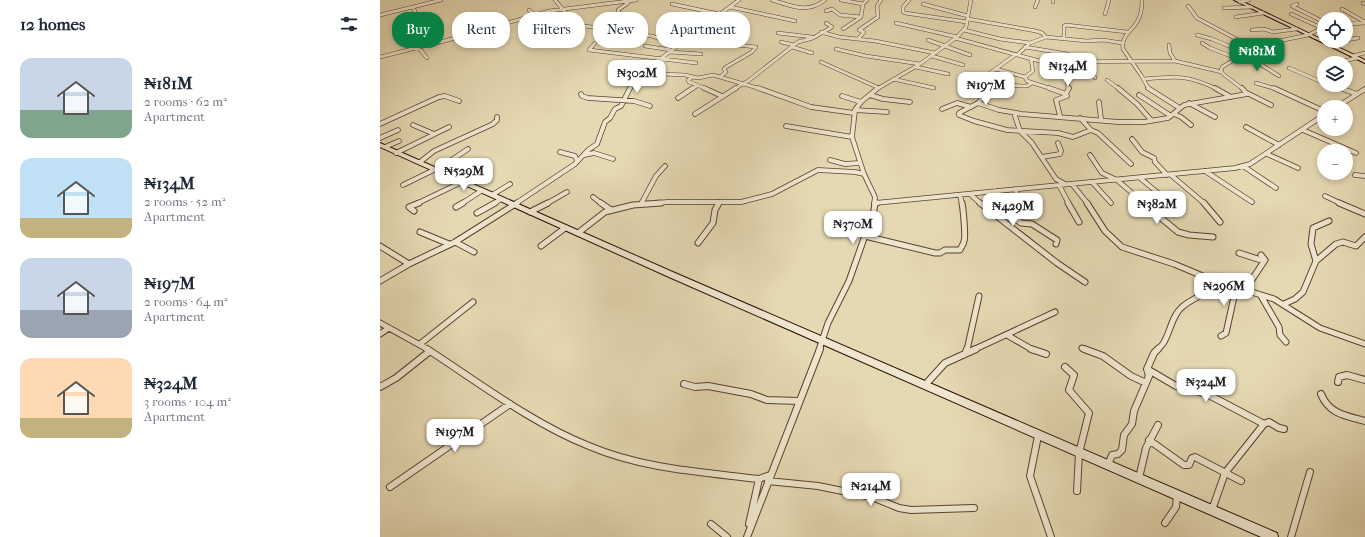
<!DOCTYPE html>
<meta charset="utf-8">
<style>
:root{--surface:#fff;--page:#f2f2f3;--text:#1f2937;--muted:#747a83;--accent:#0b8043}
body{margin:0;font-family:"IM FELL French Canon",serif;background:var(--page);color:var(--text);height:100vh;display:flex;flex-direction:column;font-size:15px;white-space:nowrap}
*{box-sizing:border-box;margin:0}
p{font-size:13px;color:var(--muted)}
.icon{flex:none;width:22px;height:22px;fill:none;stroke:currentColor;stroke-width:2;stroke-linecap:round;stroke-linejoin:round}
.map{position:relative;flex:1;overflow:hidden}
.sheet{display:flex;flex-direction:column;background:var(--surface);width:380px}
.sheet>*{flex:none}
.guide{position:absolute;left:12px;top:12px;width:380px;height:36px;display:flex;gap:8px}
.buttons{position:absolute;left:937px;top:12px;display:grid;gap:8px}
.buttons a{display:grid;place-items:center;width:36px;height:36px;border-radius:50%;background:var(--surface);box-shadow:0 2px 6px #0003;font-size:20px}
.price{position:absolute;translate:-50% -34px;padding:0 9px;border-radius:8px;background:#fff;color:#222;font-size:13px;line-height:26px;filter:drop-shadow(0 1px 2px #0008)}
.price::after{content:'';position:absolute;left:50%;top:24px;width:12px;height:9px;margin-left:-6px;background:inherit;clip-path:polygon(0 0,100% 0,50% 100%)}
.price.selected{background:var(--accent);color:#fff}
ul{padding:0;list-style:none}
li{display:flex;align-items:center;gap:12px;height:100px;padding:0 20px}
li span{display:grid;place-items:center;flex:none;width:112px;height:80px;border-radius:12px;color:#555}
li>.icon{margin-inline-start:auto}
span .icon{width:48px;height:48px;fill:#fffc;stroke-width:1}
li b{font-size:17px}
h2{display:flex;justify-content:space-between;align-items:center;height:48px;padding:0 20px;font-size:17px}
.chip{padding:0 14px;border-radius:16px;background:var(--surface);box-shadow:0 2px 6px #0003;font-size:14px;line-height:36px}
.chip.selected{background:var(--accent);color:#fff}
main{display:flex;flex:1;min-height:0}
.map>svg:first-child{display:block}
</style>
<main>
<section class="sheet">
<h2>12 homes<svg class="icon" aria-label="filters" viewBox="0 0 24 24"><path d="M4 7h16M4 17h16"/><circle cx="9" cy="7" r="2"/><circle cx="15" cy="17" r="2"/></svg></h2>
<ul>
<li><span style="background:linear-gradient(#c9d6e8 65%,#7fa58c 0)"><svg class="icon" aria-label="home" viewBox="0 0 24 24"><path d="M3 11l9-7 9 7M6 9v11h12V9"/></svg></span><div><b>₦181M</b><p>2 rooms · 62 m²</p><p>Apartment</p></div></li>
<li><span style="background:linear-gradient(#bfe0f5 75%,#c2b280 0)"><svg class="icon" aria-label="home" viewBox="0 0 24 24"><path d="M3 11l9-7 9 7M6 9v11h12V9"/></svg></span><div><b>₦134M</b><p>2 rooms · 52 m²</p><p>Apartment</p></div></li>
<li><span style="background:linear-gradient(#c9d6e8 65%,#9aa5b1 0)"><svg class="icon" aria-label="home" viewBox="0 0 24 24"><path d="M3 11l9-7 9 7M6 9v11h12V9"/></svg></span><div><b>₦197M</b><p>2 rooms · 64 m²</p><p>Apartment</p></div></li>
<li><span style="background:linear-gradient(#ffd9b3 75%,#c2b280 0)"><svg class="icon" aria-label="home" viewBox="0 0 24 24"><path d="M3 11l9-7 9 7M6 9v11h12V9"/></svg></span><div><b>₦324M</b><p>3 rooms · 104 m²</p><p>Apartment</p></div></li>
</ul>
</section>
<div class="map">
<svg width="985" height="537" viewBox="0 0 985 537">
<rect width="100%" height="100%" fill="#e5d9b3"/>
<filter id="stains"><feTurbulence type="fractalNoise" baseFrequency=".005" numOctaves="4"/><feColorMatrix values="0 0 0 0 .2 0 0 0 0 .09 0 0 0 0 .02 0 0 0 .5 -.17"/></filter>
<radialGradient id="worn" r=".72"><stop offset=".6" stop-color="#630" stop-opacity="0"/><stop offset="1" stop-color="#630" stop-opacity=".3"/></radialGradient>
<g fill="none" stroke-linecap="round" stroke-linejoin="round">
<defs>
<path id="street-far3" d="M175,0L185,12
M392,0C412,6 427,14 445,0
M461,0L483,4
M529,0L523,7V12L525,13L587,22
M673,0V2
M762,0C762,7 761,16 757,22C751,32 741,36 743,49L761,75L769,89
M860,2L869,0
M983,3L985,4
M292,4L339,14
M543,4L588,16
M917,4L912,6L944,22
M808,6L817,18L873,48
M350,7L415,21
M655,7L658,0
M844,8L871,7
M962,9L985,22
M149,10L155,15
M446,11L452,9L460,15L481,17
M116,14L122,18L121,22L123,24
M725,14L729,0
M911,14L942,28
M0,15L61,0
M94,15L114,27
M32,16L35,11L33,8
M856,17L883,13
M588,19L656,31L662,33L666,37
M516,23L577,37
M227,24L255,32L260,35L272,36L286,41L330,42L376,47L372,52L346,67L344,69L346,72L340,77
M966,24L985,23
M88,27L114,41
M463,29L481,17L483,4L487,0
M584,30L620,39L650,43
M872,30L884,29L893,32L916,29
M441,32L459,37L495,41L555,53
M398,33L432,37
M161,35L196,25L220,28L239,17L240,15L238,10L248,3
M817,35L832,39L866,53
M684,37V26L686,25L747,32
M575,38L663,62L795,61L842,72
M478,39L484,32L479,30L498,17L497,6L501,0
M548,40L590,55
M966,40L978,38
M401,42L414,45
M215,43L209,50L316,63
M822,43L830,48L856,58
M789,45L790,53L795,61
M948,45L962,41
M265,46L291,50
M38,47L47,58
M412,47L432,53
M645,47L688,54L690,56L685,63
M456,49L486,56L540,64
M290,52L321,54
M637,55L650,43L666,37L707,41L723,40L742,43
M862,55L872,59L899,76
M552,56L583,65
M973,56L985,53
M0,57L68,40L169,11L256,0
M441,62L499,88
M708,62L715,78
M678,63L687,79L688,89
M955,63L977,58
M536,67L568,74
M909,68L944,83
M616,69L645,77L647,81L672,89
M260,73L305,75L318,78L333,75L381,89
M610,73L635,55
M313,77L308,80L309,82L327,89
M645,77L653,71L651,59
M513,79L554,88
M764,79C796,76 808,75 837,89
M727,80L739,89
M608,83L642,86H647L652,83
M876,83L896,89
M949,85L963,89
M250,89L256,77L359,0
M312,89L317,86
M354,89L368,81L418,42L433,38L452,27L446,23
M497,89L540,64L577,37L586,27L591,0
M610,89L615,84
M863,89L843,74L841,71L842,67L879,45L928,35L944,27"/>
<path id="street-far2" d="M324,88L342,96
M378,88L431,107L474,113
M611,88L598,103L579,113V115L594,121L627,130L678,133L693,137L711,130
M669,88L686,94L687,96L676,100L680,116
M738,88L757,104L771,120
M768,88L798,107
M835,88L851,97
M894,88L944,111
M960,88L977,94
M867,93L891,105
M201,94L202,96L208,98L254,101L270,106
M686,94L689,88
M490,95L503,99L530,102
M759,95L791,116
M462,96L481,102
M298,98L313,88
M719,102L721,119
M598,103L619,110L642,114L738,122H764L788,118L804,105L867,94L862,88
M809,103L835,117
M957,107L985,89
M562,109L577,103L591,107
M475,110L507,112
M636,113L635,116L640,131L652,143L676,179L685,184
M315,114L356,88
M794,114L801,117L811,125
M700,118L711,130L718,133L751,164
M0,124L59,97L65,96L79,101
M33,125L54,134
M406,126L472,137
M866,127L899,145
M923,130L976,153
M0,138L18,130
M752,139L762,152L774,158L775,162L787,175
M5,147L19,141
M180,152L195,156L197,161
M16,153L69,127
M887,154L918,168
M204,155L214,153L233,159
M710,155L722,173L737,180L765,204
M662,157L680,154L681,151L678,143
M450,160L465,164L480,163
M40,162L54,151L113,124L117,120V117
M863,166L896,188
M825,171L872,202
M791,175L825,204
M975,175L985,176
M760,178L784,198
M712,182L731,203
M692,184L708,204
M23,185L64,165L88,149
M679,185L689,204
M635,189L641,204
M617,191L625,204
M590,194L601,204
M112,195L130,184
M580,195L582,204
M945,196L962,204
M213,197L222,204
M495,203L855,168L870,164L944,115
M36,204L82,182
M81,204L101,191
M113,204L121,199
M135,204L195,164L208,150L217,144L225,122L230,118L235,109L241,106L250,88
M166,204L187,192
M261,204L276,176L285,166
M270,204L287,202H361L392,194L438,170L475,172L484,174
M494,204L495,197L484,174L472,137L475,110L481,102L498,88"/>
<path id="street-far1" d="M221,203L231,210
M495,203H497
M600,203L677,263L705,282
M624,203L633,217L641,223L652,224L677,240L676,244
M641,203L642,206
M688,203L699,222
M707,203L725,231L742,247L794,264L830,279L894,299L940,328L985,344
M763,203L798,232L809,235L833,237
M824,203L840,222
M959,203L985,214
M261,204L262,203
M76,207L83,203
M34,211L29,207L39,203
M150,212L168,203
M97,213L115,203
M40,232L69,244
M198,233L225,212L253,205L281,203
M485,236L555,253H560L565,250H580C581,247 584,244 584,241C586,237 583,208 582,203
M75,242L94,252
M318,243L333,223L335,210L339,203
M0,246L29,264
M161,246L185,228
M859,253L884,261
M936,261L931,244L933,228L949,221
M0,281L29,264L75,242L137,203
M865,290L885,260L881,255
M881,296L899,327L900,335L906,342
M904,304L915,299L923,292L936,261L956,244L963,242L976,246L985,237
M0,323L49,350
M0,334L9,328
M627,335L653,350
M841,336L846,333L856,288
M40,344L93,302
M702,348L707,350
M439,350L448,323L469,281L494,210L495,203
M587,350L599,296
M593,350L675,312
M777,350C780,347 784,344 785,340C791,329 792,316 802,307C816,295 823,300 830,279"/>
<path id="street" d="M47,349C98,382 153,424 209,446C263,469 322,472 379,479L390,475
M651,349L666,354
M704,349L723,356L751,376L766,383
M586,352L587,349
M685,367L694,375L689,390L709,413L699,453L697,491
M767,369L796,386L827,394L884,424
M958,382L959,377L967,375L985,380
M304,384L315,387L328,386L371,394L387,400L419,401
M545,385L565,363L596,349
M0,387L16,378L50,351
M941,394C949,414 966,416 985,421
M658,436L650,476L671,537
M769,440L804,465H809L812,458L815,457L861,481
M728,465L732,455L738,454L742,450L744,435L752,424L754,411L769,376L767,369L774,353L778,349
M759,478L766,448L778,425
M388,481L438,486L492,497L519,508L531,510L594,508
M10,487L130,404
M832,510L845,473L884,424L889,422L899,428L904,429
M785,523L796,507L797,494
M331,524L347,537
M369,524L379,479
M367,537L440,349
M911,537L930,472"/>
<path id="secondary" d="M854,0H859L985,60V63Z
M0,143L295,273L897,533L898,537H881L289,277L0,147Z"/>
</defs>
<use href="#street-far3" stroke="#5a4130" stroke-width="4"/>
<use href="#street-far2" stroke="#5a4130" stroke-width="5.5"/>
<use href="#street-far1" stroke="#5a4130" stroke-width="7"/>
<use href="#street" stroke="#5a4130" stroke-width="8"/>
<use href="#secondary" stroke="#2c0e04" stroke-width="2"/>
<use href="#street-far3" stroke="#eee6ce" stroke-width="3"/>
<use href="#street-far2" stroke="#eee6ce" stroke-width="4"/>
<use href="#street-far1" stroke="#eee6ce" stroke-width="5"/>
<use href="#street" stroke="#eee6ce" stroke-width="6"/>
<use href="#secondary" fill="#eee6ce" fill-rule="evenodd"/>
</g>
<rect width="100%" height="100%" filter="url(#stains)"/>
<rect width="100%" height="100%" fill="url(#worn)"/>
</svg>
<div class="buttons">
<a><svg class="icon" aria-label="locate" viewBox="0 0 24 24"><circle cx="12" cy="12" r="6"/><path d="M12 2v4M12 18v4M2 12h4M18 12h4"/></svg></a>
<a><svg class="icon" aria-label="layers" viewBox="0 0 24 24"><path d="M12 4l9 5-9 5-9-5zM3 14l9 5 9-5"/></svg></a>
<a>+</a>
<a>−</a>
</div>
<b class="price selected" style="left:877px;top:72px">₦181M</b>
<b class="price" style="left:688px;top:87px">₦134M</b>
<b class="price" style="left:257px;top:94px">₦302M</b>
<b class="price" style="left:606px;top:106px">₦197M</b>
<b class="price" style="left:84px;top:192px">₦529M</b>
<b class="price" style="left:777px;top:225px">₦382M</b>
<b class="price" style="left:633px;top:227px">₦429M</b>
<b class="price" style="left:473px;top:245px">₦370M</b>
<b class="price" style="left:844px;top:307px">₦296M</b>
<b class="price" style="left:826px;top:403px">₦324M</b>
<b class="price" style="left:75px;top:453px">₦197M</b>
<b class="price" style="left:491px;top:507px">₦214M</b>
<div class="guide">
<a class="chip selected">Buy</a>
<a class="chip">Rent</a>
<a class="chip">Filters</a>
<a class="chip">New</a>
<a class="chip">Apartment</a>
</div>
</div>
</main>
